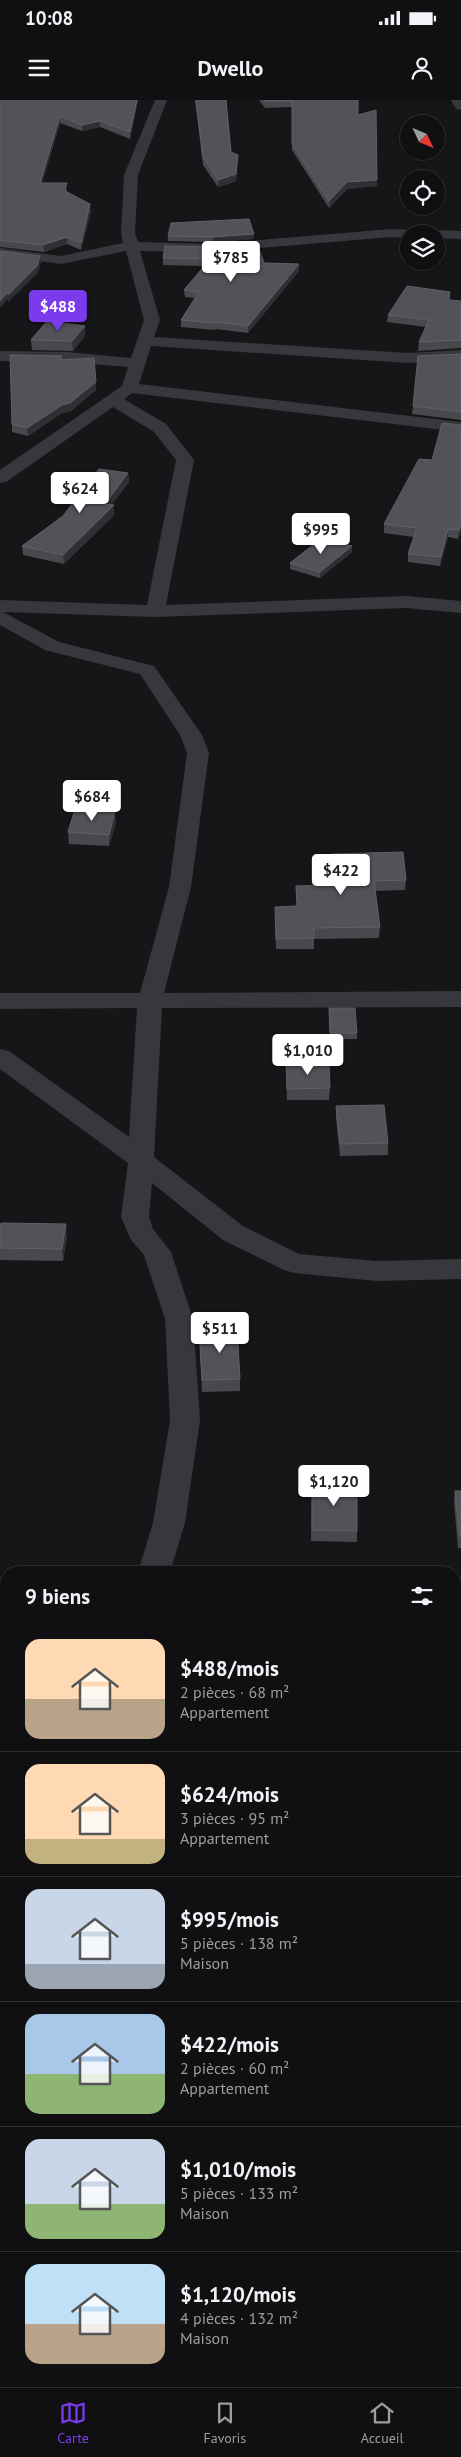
<!DOCTYPE html>
<html lang="fr">
<meta charset="utf-8">
<style>
:root{--surface:#101012;--page:#1e1e20;--text:#f1f3f6;--muted:#9c9d9f;--line:#303032;--accent:#7c3aed}
body{margin:0;font-family:"PT Sans",sans-serif;background:var(--page);color:var(--text);height:100vh;display:flex;flex-direction:column;font-size:19px;white-space:nowrap}
*{box-sizing:border-box;margin:0}
p{font-size:16px;color:var(--muted)}
.icon{flex:none;width:28px;height:28px;fill:none;stroke:currentColor;stroke-width:2;stroke-linecap:round;stroke-linejoin:round}
.map{position:relative;flex:1;overflow:hidden}
.drawer{position:absolute;left:0px;top:1466px;width:461px;height:821px;display:flex;flex-direction:column;background:var(--surface);border-radius:20px 20px 0 0;box-shadow:0 1px 4px #0004,0 0 0 1px var(--line)}
.drawer>*{flex:none}
.needle{width:32px;rotate:134deg}
.tools{position:absolute;left:400px;top:15px;display:grid;gap:10px}
.tools a{display:grid;place-items:center;width:45px;height:45px;border-radius:50%;background:var(--surface);box-shadow:0 1px 4px #0004,0 0 0 1px var(--line);font-size:25px}
.price{position:absolute;translate:-50% -42px;padding:0 11px;border-radius:5px;background:#fff;color:#222;font-size:16px;line-height:32px;filter:drop-shadow(0 1px 2px #0008)}
.price::after{content:'';position:absolute;left:50%;top:30px;width:15px;height:11px;margin-left:-8px;background:inherit;clip-path:polygon(0 0,100% 0,50% 100%)}
.price.selected{background:var(--accent);color:#fff}
ul{padding:0;list-style:none}
li{display:flex;align-items:center;gap:15px;height:125px;padding:0 25px}
li+li{border-top:1px solid var(--line)}
li span{display:grid;place-items:center;flex:none;width:140px;height:100px;border-radius:15px;color:#555}
li>.icon{margin-inline-start:auto}
span .icon{width:60px;height:60px;fill:#fffc;stroke-width:1}
li b{font-size:21px}
h2{display:flex;justify-content:space-between;align-items:center;height:60px;padding:0 25px;font-size:21px}
.status{display:flex;justify-content:space-between;align-items:center;height:35px;padding:0 25px;background:var(--surface);direction:ltr}
.status svg{height:14px;fill:currentColor}
header{display:flex;justify-content:space-between;align-items:center;height:65px;padding:0 25px;background:var(--surface);font-size:22px;font-weight:600}
.tab-bar{display:flex;justify-content:space-around;align-items:center;height:70px;border-top:1px solid var(--line);background:var(--surface);font-size:14px;color:var(--muted)}
.tab-bar a{display:grid;justify-items:center;gap:2px}
.tab-bar .selected{color:var(--accent)}
.map>svg:first-child{display:block}
</style>
<div class="status"><b>10:08</b><svg viewBox="0 0 49 12"><path d="M0 12V9h3v3zM5 12V6h3v6zM10 12V3h3v9zM15 12V0h3v12zM26 1h20v11H26zM47 4h2v5h-2z"/></svg></div>
<header><svg class="icon" aria-label="menu" viewBox="0 0 24 24"><path d="M4 6h16M4 12h16M4 18h16"/></svg>Dwello<svg class="icon" aria-label="person" viewBox="0 0 24 24"><circle cx="12" cy="8" r="4"/><path d="M4 21q1-7 8-7t8 7"/></svg></header>
<div class="map">
<svg width="461" height="2287" viewBox="0 0 461 2287">
<rect width="100%" height="100%" fill="#161618"/>
<g fill="none" stroke-linecap="round" stroke-linejoin="round">
<path fill="#37383d" fill-rule="evenodd" d="M155,0H167L138,75L135,133L138,142L213,144L391,129L418,130L425,134H409V138L391,137L213,152L140,151L160,220L154,237L408,253L461,250V260L408,263L151,246L139,284L461,322V332L132,293L124,299L166,324L194,360L166,505L406,496L461,501V513L406,508L155,517L3,512L59,542L154,566L202,635L209,653L191,787L164,893L461,891V907L162,908L154,1057L243,1126L299,1154L377,1161L461,1159V1179L377,1181L294,1173L284,1170L223,1140L152,1083L149,1117L153,1129L171,1152L193,1219L200,1320L185,1423L170,1472H138L153,1423L170,1320L165,1219L144,1155L131,1140L121,1117L128,1063L0,969V949L9,951L129,1037L137,908L0,909V893H140L169,787L187,653L180,635L140,574L45,550L0,525V500L147,505L176,360L154,332L113,307L6,382L0,383V370L122,286L128,267L68,262L0,261V251L68,252L131,258L144,220L126,151L61,164L0,156V148L61,156L123,143L121,133L124,75Z
M451,0H461V10L456,9Z
M436,130L461,131V139L436,138V134H429Z
M455,1527H461V1555H455Z"/>
</g>
<path fill="#47494d" d="M0,0H138L130,39L100,27L82,31L60,23L42,83L67,90V92L91,111L81,150L67,144L44,152L0,147Z
M195,0H226L231,52L238,55L236,81L218,87L203,65Z
M259,0H358V15L377,86L347,89L329,108L292,50V7L265,8Z
M254,134V139L213,142L168,141V136Z
M165,146L264,163L299,164V171L248,233L216,229L215,230L181,227V220L195,198L185,197L184,190L205,166L163,165V158Z
M449,200L461,201V248L418,251L419,242L426,227L387,222L388,215Z
M85,226V236L73,251L32,250L31,240Z
M461,254V320L412,314L413,306Z
M62,256V260L96,290L71,311L62,313L28,336L12,332V324Z
M461,325V431L458,439L448,437L440,466L408,462V454L414,437L384,433V424L432,360Z
M128,373L129,382L111,405H114V415L64,464L23,455L22,446Z
M352,452L320,478L290,469V463Z
M116,722L109,746L69,744L68,732Z
M332,754L406,780L405,790L375,791L380,827L379,838L314,839V849H276L275,807L297,806L296,786L335,785L332,764Z
M329,908L357,933V939H330Z
M286,963L330,988L329,1000H287Z
M336,1006L388,1043V1055L340,1056L336,1018Z
M0,1130L67,1136L63,1161L0,1160Z
M199,1229L240,1279V1291L202,1292Z
M312,1383L357,1431V1442L311,1441Z
M455,1391H461V1448H458L454,1402Z
M0,1790H6V1862L0,1863Z"/>
<path fill="#2f3033" d="M137,0H138L130,39V32Z
M60,16V23L40,90V83Z
M100,21V27L82,31V25Z
M238,55L236,81L218,87V80Z
M377,80V86L347,89L329,108V101L347,82Z
M90,104L91,111L81,150V143Z
M254,134V139L213,142V137Z
M67,137V144L44,152L43,145Z
M40,156L41,163L38,173L8,202V199L0,208V201Z
M299,164V171L248,233V226Z
M85,226V236L73,251L72,241Z
M96,282V290L71,311L62,313L28,336L27,328Z
M128,373L129,382L105,413V404Z
M114,405V415L64,464L63,455Z
M461,424V431L458,439L459,430Z
M448,429V437L440,466L441,457Z
M352,446V452L320,478V472Z
M115,711L116,722L109,746V735Z
M66,1124L67,1136L63,1161L62,1149Z"/>
<path fill="#525359" stroke="#5f6168" d="M0,0H137L130,32L100,21L82,25L60,16L40,83H67L65,91L90,104L81,143L67,137L43,145L0,140Z
M196,0H226L231,52L238,55L236,74L218,80L203,57Z
M264,0H358V15L376,10L377,80L347,82L329,101L292,44V1H265Z
M249,119L254,134L213,137L168,136L171,123Z
M257,143L264,163L299,164L248,226L216,222L215,223L181,220L199,192L184,190L210,159L163,158L165,146L213,147Z
M0,151L40,156L37,166L8,195V192L0,201Z
M407,186L450,192L449,200L461,201V240L419,242L429,220L388,215Z
M47,221L85,226L72,241L31,240Z
M461,254V312L413,306L418,256Z
M10,255L62,256L59,260L94,258L96,282L70,303L62,305L27,328L12,324Z
M442,323L461,325V424L459,430L448,429L441,457L408,454L417,428L384,424L419,359L432,360Z
M99,369L128,373L105,404L114,405L63,455L22,446L63,416Z
M322,438L352,446L320,472L290,463Z
M75,709L115,711L109,735L68,732Z
M403,752L406,780L374,781L380,827L314,828V838L276,839L275,807L297,806L296,786L337,785L332,754Z
M329,908H355L357,933H330Z
M329,962L330,988L287,989L286,963Z
M384,1005L388,1043L340,1044L336,1006Z
M1,1123L66,1124L62,1149L0,1148V1130Z
M237,1228L240,1279L202,1280L199,1229Z
M312,1383L357,1384V1431L312,1430Z
M455,1391H461V1436H460Z
M0,1790H6V1852H0Z"/>
</svg>
<div class="tools">
<a><svg class="needle" viewBox="-14 -14 28 28"><path d="M0-13l5 13h-10z" fill="#e53935"/><path d="M0 13l5-13h-10z" fill="#9c9d9f"/></svg></a>
<a><svg class="icon" aria-label="locate" viewBox="0 0 24 24"><circle cx="12" cy="12" r="6"/><path d="M12 2v4M12 18v4M2 12h4M18 12h4"/></svg></a>
<a><svg class="icon" aria-label="layers" viewBox="0 0 24 24"><path d="M12 4l9 5-9 5-9-5zM3 14l9 5 9-5"/></svg></a>
</div>
<b class="price" style="left:231px;top:183px">$785</b>
<b class="price selected" style="left:58px;top:232px">$488</b>
<b class="price" style="left:80px;top:414px">$624</b>
<b class="price" style="left:321px;top:455px">$995</b>
<b class="price" style="left:92px;top:722px">$684</b>
<b class="price" style="left:341px;top:796px">$422</b>
<b class="price" style="left:308px;top:976px">$1,010</b>
<b class="price" style="left:220px;top:1254px">$511</b>
<b class="price" style="left:334px;top:1407px">$1,120</b>
<section class="drawer">
<h2>9 biens<svg class="icon" aria-label="filters" viewBox="0 0 24 24"><path d="M4 7h16M4 17h16"/><circle cx="9" cy="7" r="2"/><circle cx="15" cy="17" r="2"/></svg></h2>
<ul>
<li><span style="background:linear-gradient(#ffd9b3 60%,#b9a48a 0)"><svg class="icon" aria-label="home" viewBox="0 0 24 24"><path d="M3 11l9-7 9 7M6 9v11h12V9"/></svg></span><div><b>$488/mois</b><p>2 pièces · 68 m²</p><p>Appartement</p></div></li>
<li><span style="background:linear-gradient(#ffd9b3 75%,#c2b280 0)"><svg class="icon" aria-label="home" viewBox="0 0 24 24"><path d="M3 11l9-7 9 7M6 9v11h12V9"/></svg></span><div><b>$624/mois</b><p>3 pièces · 95 m²</p><p>Appartement</p></div></li>
<li><span style="background:linear-gradient(#c9d6e8 75%,#9aa5b1 0)"><svg class="icon" aria-label="home" viewBox="0 0 24 24"><path d="M3 11l9-7 9 7M6 9v11h12V9"/></svg></span><div><b>$995/mois</b><p>5 pièces · 138 m²</p><p>Maison</p></div></li>
<li><span style="background:linear-gradient(#a9c7e8 60%,#8fb573 0)"><svg class="icon" aria-label="home" viewBox="0 0 24 24"><path d="M3 11l9-7 9 7M6 9v11h12V9"/></svg></span><div><b>$422/mois</b><p>2 pièces · 60 m²</p><p>Appartement</p></div></li>
<li><span style="background:linear-gradient(#c9d6e8 65%,#8fb573 0)"><svg class="icon" aria-label="home" viewBox="0 0 24 24"><path d="M3 11l9-7 9 7M6 9v11h12V9"/></svg></span><div><b>$1,010/mois</b><p>5 pièces · 133 m²</p><p>Maison</p></div></li>
<li><span style="background:linear-gradient(#bfe0f5 60%,#b9a48a 0)"><svg class="icon" aria-label="home" viewBox="0 0 24 24"><path d="M3 11l9-7 9 7M6 9v11h12V9"/></svg></span><div><b>$1,120/mois</b><p>4 pièces · 132 m²</p><p>Maison</p></div></li>
</ul>
</section>
</div>
<nav class="tab-bar">
<a class="selected"><svg class="icon" aria-label="map" viewBox="0 0 24 24"><path d="M3 6l6-2 6 2 6-2v14l-6 2-6-2-6 2zM9 4v14M15 6v14"/></svg>Carte</a>
<a><svg class="icon" aria-label="saved" viewBox="0 0 24 24"><path d="M7 4h10v16l-5-4-5 4z"/></svg>Favoris</a>
<a><svg class="icon" aria-label="home" viewBox="0 0 24 24"><path d="M3 11l9-7 9 7M6 9v11h12V9"/></svg>Accueil</a>
</nav>
